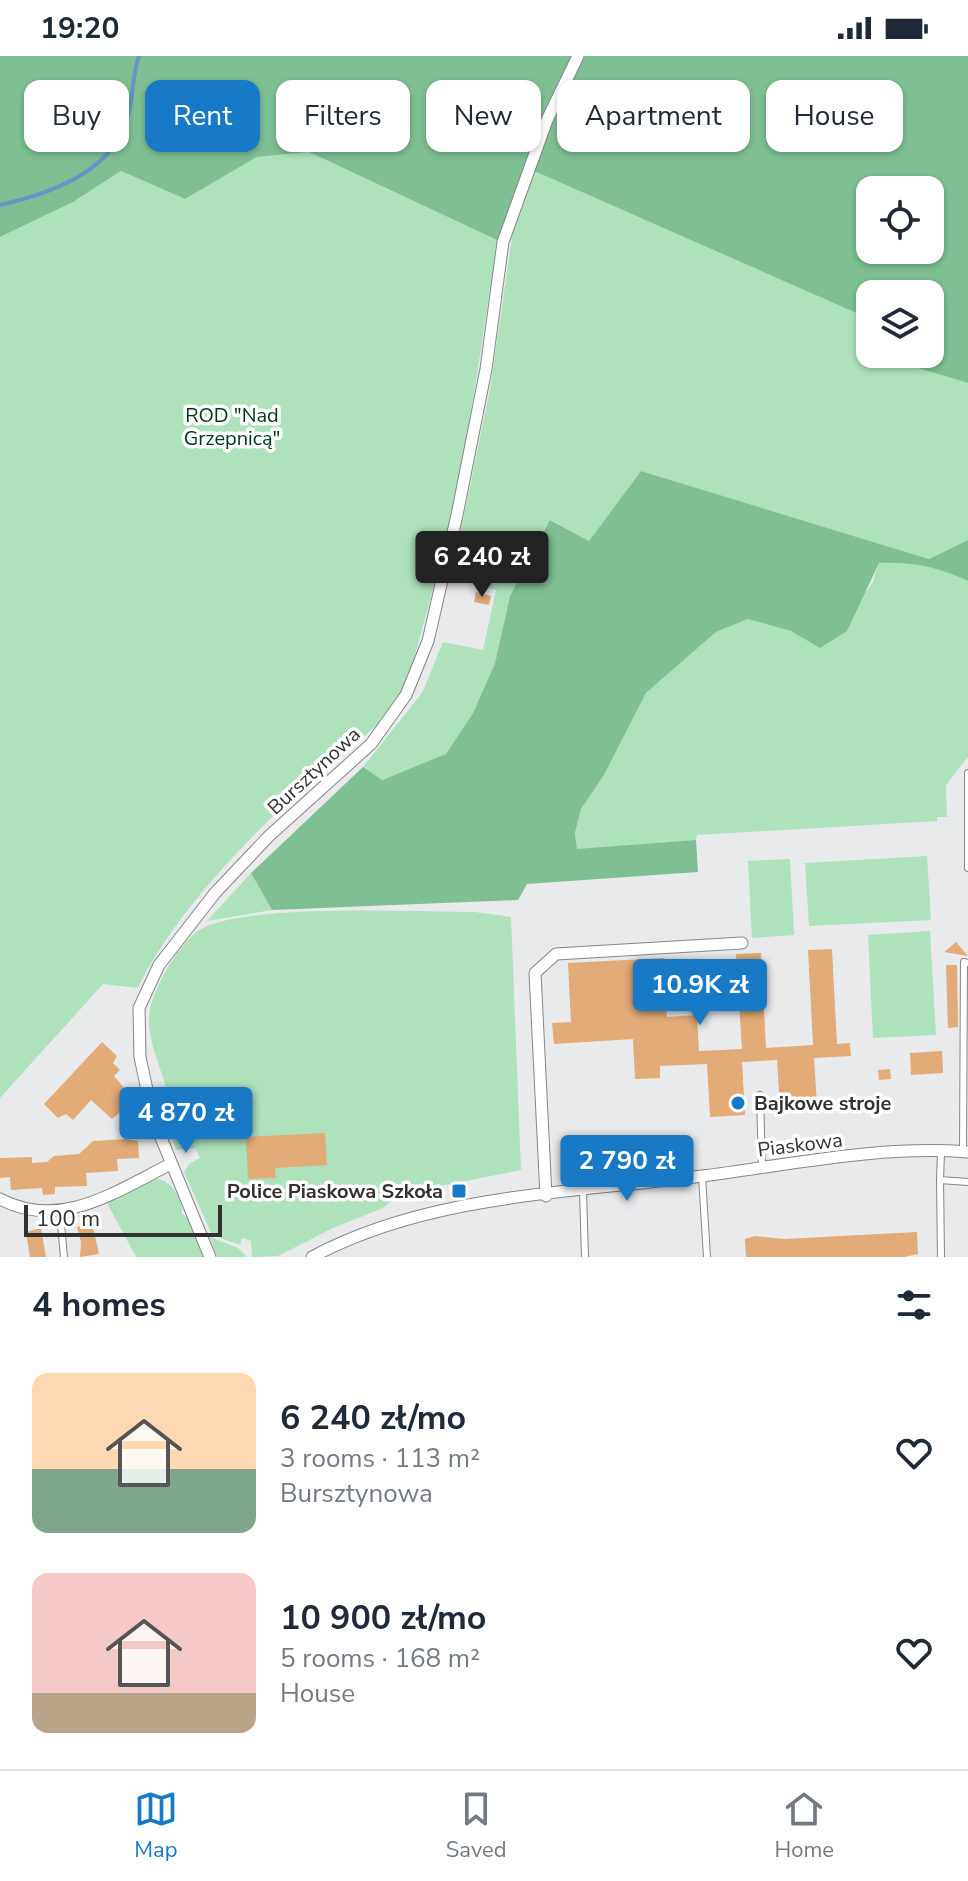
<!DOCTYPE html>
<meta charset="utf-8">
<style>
:root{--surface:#fff;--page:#f2f2f3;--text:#1f2937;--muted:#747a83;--line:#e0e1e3;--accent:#187ac6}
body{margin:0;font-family:"Nunito Sans",sans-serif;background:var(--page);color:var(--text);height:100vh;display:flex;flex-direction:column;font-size:30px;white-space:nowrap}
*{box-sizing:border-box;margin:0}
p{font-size:26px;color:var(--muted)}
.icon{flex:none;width:44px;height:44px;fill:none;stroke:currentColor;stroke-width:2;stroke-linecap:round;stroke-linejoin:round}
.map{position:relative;height:1201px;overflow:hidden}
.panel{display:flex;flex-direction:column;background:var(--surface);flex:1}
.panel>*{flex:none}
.banner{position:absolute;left:24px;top:24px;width:920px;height:72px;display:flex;gap:16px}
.fabs{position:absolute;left:856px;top:120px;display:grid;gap:16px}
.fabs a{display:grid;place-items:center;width:88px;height:88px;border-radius:16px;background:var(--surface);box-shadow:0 2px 6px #0004;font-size:40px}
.scale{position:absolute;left:24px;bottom:20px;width:198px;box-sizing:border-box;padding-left:8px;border:4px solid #313132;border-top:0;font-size:22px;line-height:28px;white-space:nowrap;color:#313132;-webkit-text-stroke:6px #fff;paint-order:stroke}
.price{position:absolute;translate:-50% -68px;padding:0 18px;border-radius:8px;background:var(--accent);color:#fff;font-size:26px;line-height:52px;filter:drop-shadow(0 2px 4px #0008)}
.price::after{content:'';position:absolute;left:50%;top:48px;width:24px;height:18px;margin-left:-12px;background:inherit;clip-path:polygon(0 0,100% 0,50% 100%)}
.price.on{background:#222;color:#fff}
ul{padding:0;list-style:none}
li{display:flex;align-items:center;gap:24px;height:200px;padding:0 32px}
li span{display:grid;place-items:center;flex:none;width:224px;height:160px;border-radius:16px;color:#555}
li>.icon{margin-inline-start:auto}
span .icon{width:96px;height:96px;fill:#fffc;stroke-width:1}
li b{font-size:34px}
h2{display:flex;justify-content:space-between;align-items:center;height:96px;padding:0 32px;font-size:34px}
.pill{padding:0 28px;border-radius:16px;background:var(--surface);box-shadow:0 2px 6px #0004;font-size:28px;line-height:72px}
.pill.on{background:var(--accent);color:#fff}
.status{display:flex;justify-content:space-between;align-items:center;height:56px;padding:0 40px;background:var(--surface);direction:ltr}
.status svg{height:22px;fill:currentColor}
.dock{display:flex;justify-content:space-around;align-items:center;height:112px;border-top:2px solid var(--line);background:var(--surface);font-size:22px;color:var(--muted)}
.dock a{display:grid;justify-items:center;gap:4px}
.dock .on{color:var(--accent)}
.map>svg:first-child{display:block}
</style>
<div class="status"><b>19:20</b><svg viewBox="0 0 49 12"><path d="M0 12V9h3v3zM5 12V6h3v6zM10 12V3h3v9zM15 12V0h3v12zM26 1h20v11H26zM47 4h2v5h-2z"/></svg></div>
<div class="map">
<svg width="968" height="1201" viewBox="0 0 968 1201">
<rect width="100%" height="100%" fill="#e9eaec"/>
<path fill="#ade2bc" d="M309,96L497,184C479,310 461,436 426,559C417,591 408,635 385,660C355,692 316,717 285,748C232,800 170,865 138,932L103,928L0,1042V181L73,146L121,115L185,143L257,101Z
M534,115L870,263V298H915L918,312L968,327V484L929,503L641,415L589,485L551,464L510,540L495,607L473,657L446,699L381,724L363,711L422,637L443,586L483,594L496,534L451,522L490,333L513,174Z
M903,505L946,514L968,525V701L946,729L947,761H937V765L697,779L696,784L577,794L575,777L581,753L604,719L646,637L716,576L748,563L791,575L820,591L872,528L879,507Z
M927,800L931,864L809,870L805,807Z
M790,803L794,879L752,882L748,805Z
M251,817L272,854L207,865Z
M475,856L511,861L521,1114L400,1138L383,1152L333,1172L278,1200L252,1201L251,1185L242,1182L240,1189L212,1179L184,1116L189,1108L200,1102L195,1092L176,1094L173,1083L180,1075V1061L168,1060C174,1026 144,995 150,954C154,931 180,885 201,873C248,847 415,856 475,856Z
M930,875L936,979L873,982L868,879Z
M154,1122C172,1124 183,1143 182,1158L188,1162L204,1201H136L106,1145Z
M210,1181L238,1192L247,1201H217Z"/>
<path fill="#7ec093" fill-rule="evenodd" d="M0,0H968V327L918,312L915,298H930V238H870V263L525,111L497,184L309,96L257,101L185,143L121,115L73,146L0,181ZM870,134H930V194H870Z
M641,415L929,503L968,484V525C939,511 911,505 879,507L847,575L820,592L791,575L748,563L716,576L646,637L604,719L581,753L575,777L577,793L696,784L698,816L527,828L518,844L272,854L251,817L363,711L382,724L446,698L473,657L495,607L510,540L550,464L589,485Z"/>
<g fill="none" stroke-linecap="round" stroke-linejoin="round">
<path stroke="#6595c9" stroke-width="4" d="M0,149C48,138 108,118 126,67C134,45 131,22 139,0"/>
</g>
<path fill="#e2ab77" d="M476,536L491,540L489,549L474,546Z
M956,886L968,900L944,896Z
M832,893L837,988L850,987L851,1000L814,1002L817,1049L780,1051L777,1004L742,1006L745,1059L710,1061L707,1008L660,1010V1022L635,1023L633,983L554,988L552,967L571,966L568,907L664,902L667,961L697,959L699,995L742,993L736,898L761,897L766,992L813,989L808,894Z
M946,909H957L958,971L948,972Z
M102,986L117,1000L113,1007L120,1014L114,1020L134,1044L112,1063L91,1044L73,1064L66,1058L58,1062L44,1048Z
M942,995L943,1017L911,1019L910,997Z
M890,1013L891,1023L879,1024L878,1014Z
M325,1077L327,1109L275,1112L276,1122L248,1123L246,1081Z
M126,1083L138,1085L139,1102L117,1103L118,1115L86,1117L87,1130L55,1131V1138L43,1139L42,1132L11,1134L10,1121L0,1122V1102L32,1101V1107L47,1106L54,1100L79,1098L93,1085Z
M92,1167L99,1198L80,1201L81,1186L77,1171Z
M41,1172L46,1201H30L26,1176Z
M917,1176L918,1198L904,1201H746L745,1183L755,1180L784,1183Z"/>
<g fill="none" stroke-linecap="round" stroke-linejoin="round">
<defs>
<path id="lane" d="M968,717V812
M760,1039L762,1112
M941,1096L940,1124L968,1126
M963,1096L964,906L968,907
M702,1121L707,1201
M940,1124L941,1201
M583,1135L585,1201
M60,1157L64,1201"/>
<path id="street" d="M546,1140L535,917L556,898L742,887
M0,1143C61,1175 116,1135 171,1108
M210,1201L153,1062L140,1001L139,952L159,909L215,837L269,780L371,688L406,639L428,585L457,459L486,313L503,186L547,64L578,0
M312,1201C429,1138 572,1137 702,1120C789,1109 880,1089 968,1096"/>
</defs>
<use href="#lane" stroke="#858688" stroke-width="8"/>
<use href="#street" stroke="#858688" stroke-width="13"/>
<use href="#lane" stroke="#fff" stroke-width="6"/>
<use href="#street" stroke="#fff" stroke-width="11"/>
</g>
<g fill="#187ac6" stroke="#fff" stroke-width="3">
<circle cx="738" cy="1047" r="8"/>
<rect x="451" y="1127" width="16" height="16" rx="4"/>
</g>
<g text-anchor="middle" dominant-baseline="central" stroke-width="7" stroke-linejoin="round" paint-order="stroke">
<g font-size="20" fill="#00361a" stroke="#fff">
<text x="232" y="359">ROD "Nad<tspan x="232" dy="23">Grzepnicą"</tspan></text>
</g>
<g font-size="20" fill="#313132" stroke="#fff">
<text transform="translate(314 715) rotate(-43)">Bursztynowa</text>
<text transform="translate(800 1089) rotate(-7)">Piaskowa</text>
</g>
<g font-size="20" font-weight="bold" fill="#313132" stroke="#fff" text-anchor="start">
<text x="754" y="1047">Bajkowe stroje</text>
<text x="443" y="1135" text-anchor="end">Police Piaskowa Szkoła</text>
</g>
</g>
</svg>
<div class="fabs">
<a><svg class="icon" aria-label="locate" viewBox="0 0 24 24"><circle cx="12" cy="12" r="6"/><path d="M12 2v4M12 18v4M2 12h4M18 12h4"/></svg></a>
<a><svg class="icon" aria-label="layers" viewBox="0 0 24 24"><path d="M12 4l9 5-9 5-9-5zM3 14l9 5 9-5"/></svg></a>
</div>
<div class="scale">100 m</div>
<b class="price on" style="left:482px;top:543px">6 240 zł</b>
<b class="price" style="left:700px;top:971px">10.9K zł</b>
<b class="price" style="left:186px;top:1099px">4 870 zł</b>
<b class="price" style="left:627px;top:1147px">2 790 zł</b>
<div class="banner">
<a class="pill">Buy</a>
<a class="pill on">Rent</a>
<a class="pill">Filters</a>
<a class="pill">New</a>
<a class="pill">Apartment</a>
<a class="pill">House</a>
</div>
</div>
<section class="panel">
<h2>4 homes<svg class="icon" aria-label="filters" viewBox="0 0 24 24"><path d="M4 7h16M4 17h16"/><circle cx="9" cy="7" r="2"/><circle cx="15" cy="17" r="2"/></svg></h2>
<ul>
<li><span style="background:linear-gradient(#ffd9b3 60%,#7fa58c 0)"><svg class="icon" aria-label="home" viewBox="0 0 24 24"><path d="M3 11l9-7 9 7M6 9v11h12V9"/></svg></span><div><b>6 240 zł/mo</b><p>3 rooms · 113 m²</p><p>Bursztynowa</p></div><svg class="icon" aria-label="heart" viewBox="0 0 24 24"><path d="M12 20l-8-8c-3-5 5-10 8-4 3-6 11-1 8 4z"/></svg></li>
<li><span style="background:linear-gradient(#f6c9c9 75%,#b9a48a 0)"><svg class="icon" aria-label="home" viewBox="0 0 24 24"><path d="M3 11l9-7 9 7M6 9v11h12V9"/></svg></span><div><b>10 900 zł/mo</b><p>5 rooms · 168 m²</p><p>House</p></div><svg class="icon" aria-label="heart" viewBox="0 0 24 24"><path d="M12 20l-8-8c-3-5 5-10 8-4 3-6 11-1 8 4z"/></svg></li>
</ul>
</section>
<nav class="dock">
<a class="on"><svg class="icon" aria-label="map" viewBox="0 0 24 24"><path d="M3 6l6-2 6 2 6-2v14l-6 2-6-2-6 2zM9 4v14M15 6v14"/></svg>Map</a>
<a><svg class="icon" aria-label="saved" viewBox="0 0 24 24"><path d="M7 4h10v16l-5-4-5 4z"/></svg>Saved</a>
<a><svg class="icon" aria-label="home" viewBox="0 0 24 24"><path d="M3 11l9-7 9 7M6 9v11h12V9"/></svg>Home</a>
</nav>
